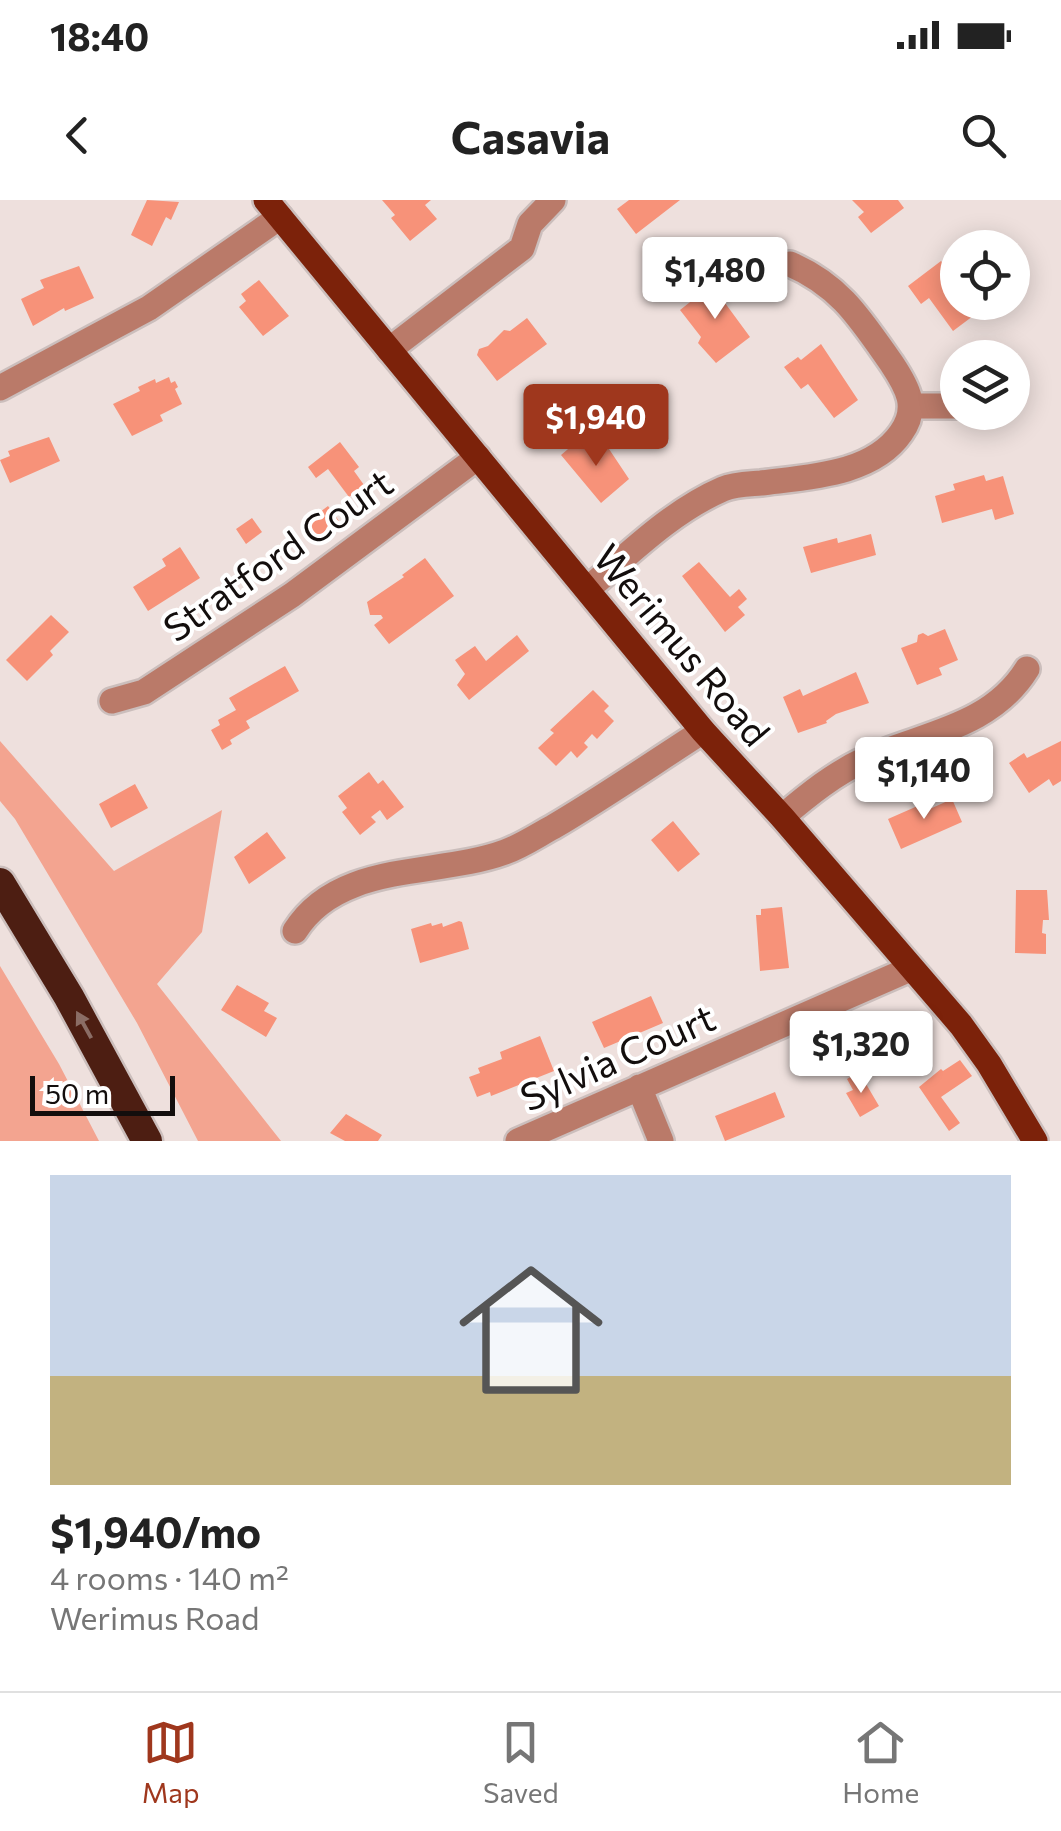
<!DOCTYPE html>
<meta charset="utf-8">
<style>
:root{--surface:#fff;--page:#f2f2f2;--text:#222;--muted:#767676;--line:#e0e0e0;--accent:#9f371d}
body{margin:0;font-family:Commissioner,sans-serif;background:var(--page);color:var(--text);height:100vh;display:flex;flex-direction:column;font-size:38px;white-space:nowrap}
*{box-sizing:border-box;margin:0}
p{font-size:32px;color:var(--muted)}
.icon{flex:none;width:55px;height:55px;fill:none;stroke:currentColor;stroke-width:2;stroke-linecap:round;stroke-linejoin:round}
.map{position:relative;height:941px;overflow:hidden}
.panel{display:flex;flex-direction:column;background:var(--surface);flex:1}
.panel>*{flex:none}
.controls{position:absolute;left:940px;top:30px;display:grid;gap:20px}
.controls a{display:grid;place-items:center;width:90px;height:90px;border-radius:50%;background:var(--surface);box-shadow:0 5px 25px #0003;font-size:50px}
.scale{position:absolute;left:30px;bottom:25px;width:145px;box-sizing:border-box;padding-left:10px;border:5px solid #130e0d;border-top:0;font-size:28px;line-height:35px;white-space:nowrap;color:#130e0d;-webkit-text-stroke:8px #fff;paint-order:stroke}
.price{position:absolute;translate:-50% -85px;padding:0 22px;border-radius:10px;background:#fff;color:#222;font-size:32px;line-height:65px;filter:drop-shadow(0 2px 5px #0008)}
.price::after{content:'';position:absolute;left:50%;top:60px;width:30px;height:22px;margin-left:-15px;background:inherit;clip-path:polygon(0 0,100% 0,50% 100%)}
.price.selected{background:var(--accent);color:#fff}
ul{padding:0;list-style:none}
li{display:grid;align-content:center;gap:20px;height:530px;padding:0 50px}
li+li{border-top:2px solid var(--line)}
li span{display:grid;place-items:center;height:310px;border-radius:0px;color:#555}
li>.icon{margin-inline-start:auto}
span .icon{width:180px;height:180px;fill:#fffc;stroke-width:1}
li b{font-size:42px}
.status{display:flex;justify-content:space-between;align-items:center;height:70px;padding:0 50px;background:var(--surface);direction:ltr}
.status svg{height:28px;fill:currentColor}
header{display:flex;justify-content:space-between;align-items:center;height:130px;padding:0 50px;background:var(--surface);font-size:45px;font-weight:700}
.tabs{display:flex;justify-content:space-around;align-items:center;height:140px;border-top:2px solid var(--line);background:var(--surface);font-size:28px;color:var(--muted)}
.tabs a{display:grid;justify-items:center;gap:5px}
.tabs .selected{color:var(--accent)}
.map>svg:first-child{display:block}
</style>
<div class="status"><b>18:40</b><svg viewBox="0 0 49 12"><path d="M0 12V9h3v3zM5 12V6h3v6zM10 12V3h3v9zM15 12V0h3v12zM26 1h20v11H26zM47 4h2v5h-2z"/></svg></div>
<header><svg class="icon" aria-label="back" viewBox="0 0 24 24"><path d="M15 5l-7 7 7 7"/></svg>Casavia<svg class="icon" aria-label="search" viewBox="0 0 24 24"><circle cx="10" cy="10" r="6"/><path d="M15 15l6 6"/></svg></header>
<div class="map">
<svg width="1061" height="941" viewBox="0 0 1061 941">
<rect width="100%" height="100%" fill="#eee0dd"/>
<path fill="#f3a490" d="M0,541L114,671L222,610L202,732L157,784L281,941H198L137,823L15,619L0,601Z
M0,766L59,864L99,941H0Z"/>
<path fill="#f79279" d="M147,0L179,2L171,20L166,17L152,46L131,35Z
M382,0H431L425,5L437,19L410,41L391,18L395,15Z
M629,0H680L636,34L617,9Z
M852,0H898L904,8L871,33L858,17L864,12Z
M941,61L958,81V102H969L977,113L953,131L929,98L921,104L908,86Z
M79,66L94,98L65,111L64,108L33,126L21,99L44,88L40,80Z
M259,80L289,116L263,136L239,107L246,101L241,94Z
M718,80L732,98L725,103L750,137L716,163L698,143L701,137L680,110Z
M527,118L547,144L497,181L477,155L479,149L488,146L504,130L510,131Z
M821,144L858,200L834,218L808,184L801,189L784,167L798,157L801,160Z
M169,177L171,183L175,181L178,187L175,189L182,204L160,215L163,221L132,236L113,204L140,191L138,187L155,179L156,183Z
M49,237L60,261L10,283L0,260L10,256L8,251Z
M581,238L593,253L605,243L629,279L601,303L561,255Z
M340,242L359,267L354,271L364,285L349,297L328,269L316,278L308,267Z
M984,275L986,281L1003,276L1014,314L995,320L992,309L942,323L935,296L955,290L953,284Z
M328,306L342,325L317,343L304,324Z
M252,318L262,332L246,344L236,329Z
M871,334L876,355L811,373L803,347L837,338L838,343Z
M180,347L200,378L148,411L133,387L166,366L162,359Z
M425,358L454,396L389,444L374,425L383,418L381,415H370L367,402L404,377L402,375Z
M699,362L730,397L739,389L747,399L738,407L745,415L725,432L682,376Z
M51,415L69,432L50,451L53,455L27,481L6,460Z
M945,429L958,460L939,468L942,475L917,485L901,448L917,442L918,435L923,433L928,436Z
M517,435L529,451L469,500L457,485L465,474L455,460L475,446L486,461Z
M285,466L299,491L246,521L250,528L230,540L232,544L222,550L211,530L220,525L218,520L236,510L229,498Z
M856,472L869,503L836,514L826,521L827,523L798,533L783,497L800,489L803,496Z
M593,490L609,506L604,511L614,521L597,539L592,534L584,543L588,547L577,558L571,551L556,566L538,548L554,533L550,530Z
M1061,541V581L1053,586L1049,579L1029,593L1009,563L1024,553L1027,558Z
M369,572L378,584L383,580L404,607L387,620L380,610L371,617L376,622L360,635L342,612L347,608L338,596Z
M135,584L148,608L111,628L99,604Z
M952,599L962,622L901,649L888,619L929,601L932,608Z
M673,621L700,654L678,672L651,640Z
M267,632L286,658L249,684L234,657Z
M1016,690H1047L1049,720H1043L1042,733L1046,734V754L1015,753Z
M782,707L789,768L760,771L756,715H761V709Z
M459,721L462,722L469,749L420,763L411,729L431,723L432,726L442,723L443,727Z
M237,785L269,803L264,811L277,818L266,837L221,810Z
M651,796L663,823L604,848L592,822Z
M540,836L554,871L491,896L490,892L477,897L469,877L480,873L478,868L502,859L500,852Z
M960,860L972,876L941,897L960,923L949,931L919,887L941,869L943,871Z
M859,872L879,906L860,917L846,893L853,890L847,879Z
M775,892L785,917L725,941L715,916Z
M346,914L382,935L378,941H345L330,933Z"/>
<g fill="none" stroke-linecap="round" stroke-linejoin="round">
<defs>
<path id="minor" d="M389,150L522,48L530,24L553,0
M0,188L149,108L280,17
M913,206H958
M588,389C630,353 672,311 723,289C734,284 749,284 761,283C808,277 872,275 901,233C919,208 908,188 892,164C861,120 841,86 790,64
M112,501L144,492L292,395L478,257
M782,617C808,595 835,573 866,559C925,533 991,527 1027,469
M295,731C339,661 437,677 505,652C522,646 538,635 553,627C604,597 653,563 703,531
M639,887L661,941
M518,941L910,769"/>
<path id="major" d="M266,0L703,531L782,617L961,825L989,864L1035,941"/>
<path id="highway" d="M0,683L69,797L147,941"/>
</defs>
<use href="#minor" stroke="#cbbebc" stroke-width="30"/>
<use href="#major" stroke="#cbbebc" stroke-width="30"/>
<use href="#highway" stroke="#cbbebc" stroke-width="35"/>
<use href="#minor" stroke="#ba7a69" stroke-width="25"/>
<use href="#major" stroke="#7c220a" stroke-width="25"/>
<use href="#highway" stroke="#4d1e12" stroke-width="30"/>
</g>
<defs><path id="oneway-solid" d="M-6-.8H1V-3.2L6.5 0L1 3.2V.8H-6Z" transform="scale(2.5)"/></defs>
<use fill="#8b6d65" href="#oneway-solid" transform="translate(84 825) rotate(-119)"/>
<g text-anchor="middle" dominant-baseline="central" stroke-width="8" stroke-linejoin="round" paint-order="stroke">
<g font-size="38" fill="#130e0d" stroke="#fff">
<text transform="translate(277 354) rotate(-35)">Stratford Court</text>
<text transform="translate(683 444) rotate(50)">Werimus Road</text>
<text transform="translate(617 856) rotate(-24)">Sylvia Court</text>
</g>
</g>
</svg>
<div class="controls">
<a><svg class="icon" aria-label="locate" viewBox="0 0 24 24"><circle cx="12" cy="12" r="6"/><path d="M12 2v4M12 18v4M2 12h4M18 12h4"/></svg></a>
<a><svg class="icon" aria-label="layers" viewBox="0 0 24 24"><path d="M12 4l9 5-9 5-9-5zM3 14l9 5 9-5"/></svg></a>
</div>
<div class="scale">50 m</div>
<b class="price" style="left:715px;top:122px">$1,480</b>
<b class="price selected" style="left:596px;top:269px">$1,940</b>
<b class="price" style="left:924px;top:622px">$1,140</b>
<b class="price" style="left:861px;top:896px">$1,320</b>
</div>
<section class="panel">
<ul>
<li><span style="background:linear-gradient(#c9d6e8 65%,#c2b280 0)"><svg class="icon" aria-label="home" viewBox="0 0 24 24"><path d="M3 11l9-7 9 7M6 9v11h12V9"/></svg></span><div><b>$1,940/mo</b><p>4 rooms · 140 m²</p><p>Werimus Road</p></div></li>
</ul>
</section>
<nav class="tabs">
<a class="selected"><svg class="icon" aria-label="map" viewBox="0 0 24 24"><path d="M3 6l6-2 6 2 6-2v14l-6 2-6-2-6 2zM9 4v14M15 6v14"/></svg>Map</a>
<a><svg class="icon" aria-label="saved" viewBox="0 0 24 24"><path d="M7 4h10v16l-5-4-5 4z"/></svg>Saved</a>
<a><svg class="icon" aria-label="home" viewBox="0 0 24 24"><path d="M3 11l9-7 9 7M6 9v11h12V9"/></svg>Home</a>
</nav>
